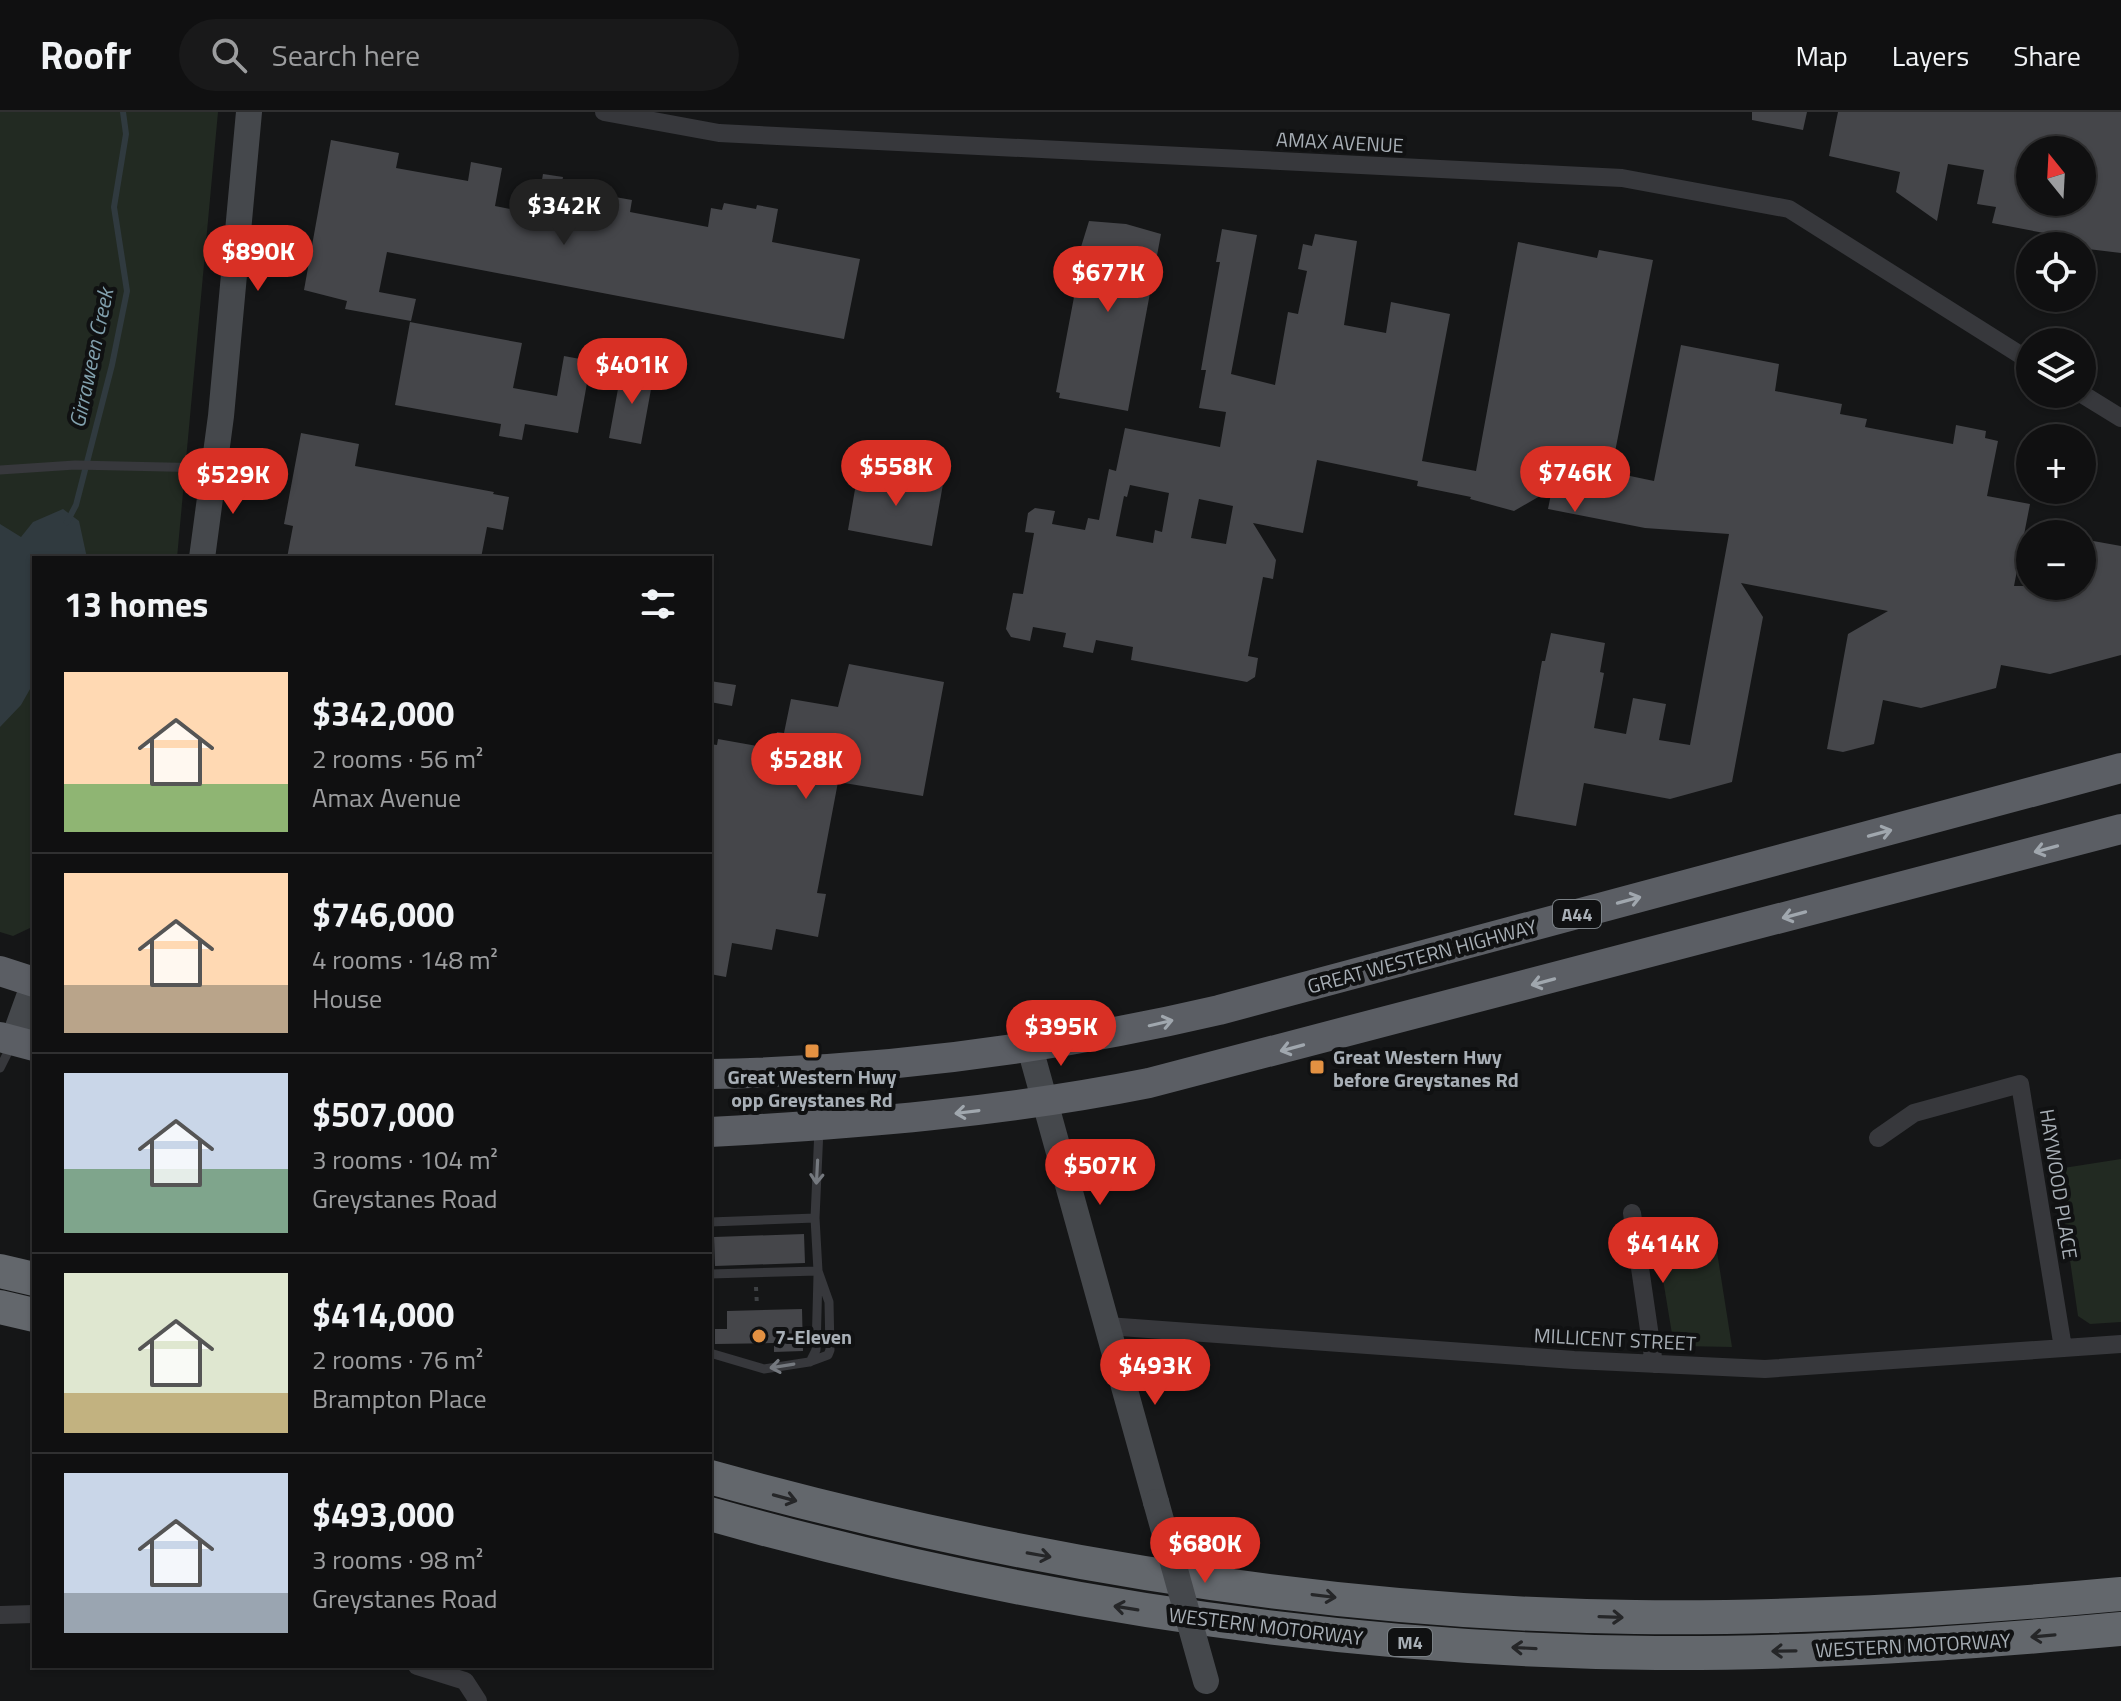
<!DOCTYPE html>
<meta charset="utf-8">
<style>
:root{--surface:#101011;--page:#19191a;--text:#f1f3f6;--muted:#9c9d9f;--line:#303031;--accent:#d93025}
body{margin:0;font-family:"Titillium Web",sans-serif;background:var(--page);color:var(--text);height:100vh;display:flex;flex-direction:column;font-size:30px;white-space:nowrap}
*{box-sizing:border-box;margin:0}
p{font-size:26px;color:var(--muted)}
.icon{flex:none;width:44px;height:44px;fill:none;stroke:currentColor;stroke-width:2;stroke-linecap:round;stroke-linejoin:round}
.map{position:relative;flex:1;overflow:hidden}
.panel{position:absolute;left:32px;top:444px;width:680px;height:1112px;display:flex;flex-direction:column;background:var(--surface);border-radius:0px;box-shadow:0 2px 6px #0004,0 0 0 2px var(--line)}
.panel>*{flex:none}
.needle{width:52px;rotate:342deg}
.fabs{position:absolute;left:2016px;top:24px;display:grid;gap:16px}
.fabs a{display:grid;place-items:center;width:80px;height:80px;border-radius:50%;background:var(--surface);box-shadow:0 2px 6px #0004,0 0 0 2px var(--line);font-size:40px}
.price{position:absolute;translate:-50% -68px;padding:0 18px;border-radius:28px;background:var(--accent);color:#fff;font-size:26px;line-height:52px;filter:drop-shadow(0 2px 4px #0008)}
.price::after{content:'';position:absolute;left:50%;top:48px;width:24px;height:18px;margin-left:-12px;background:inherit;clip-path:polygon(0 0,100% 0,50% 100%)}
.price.active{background:#222;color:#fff}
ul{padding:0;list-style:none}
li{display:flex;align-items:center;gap:24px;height:200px;padding:0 32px}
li+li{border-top:2px solid var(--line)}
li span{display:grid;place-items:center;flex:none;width:224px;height:160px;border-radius:0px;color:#555}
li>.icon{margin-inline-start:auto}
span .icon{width:96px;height:96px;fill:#fffc;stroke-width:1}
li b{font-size:34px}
h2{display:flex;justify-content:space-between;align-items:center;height:96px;padding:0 32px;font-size:34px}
header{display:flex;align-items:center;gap:48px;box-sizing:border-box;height:112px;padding:0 40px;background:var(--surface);border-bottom:2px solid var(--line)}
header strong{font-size:38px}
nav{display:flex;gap:44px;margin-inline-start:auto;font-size:28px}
.search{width:560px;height:72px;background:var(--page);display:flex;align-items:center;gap:20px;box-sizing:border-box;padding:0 28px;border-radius:44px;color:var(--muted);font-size:30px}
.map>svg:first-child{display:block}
</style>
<header>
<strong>Roofr</strong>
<div class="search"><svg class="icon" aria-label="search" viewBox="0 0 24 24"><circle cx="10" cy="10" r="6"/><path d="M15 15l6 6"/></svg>Search here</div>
<nav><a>Map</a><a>Layers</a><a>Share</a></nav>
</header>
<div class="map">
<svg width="2121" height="1589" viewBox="0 0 2121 1589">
<rect width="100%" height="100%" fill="#151617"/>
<path fill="#222a22" d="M0,0H218L177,446H34V805L30,816L13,824L0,820Z
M2121,1047V1210L2090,1212L2078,1204L2057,1057Z
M1717,1140L1732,1235L1682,1234L1672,1222L1660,1149Z"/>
<path fill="#303a3f" d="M63,397L79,409L87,446H34V570L21,593L0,615V412L21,425L33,410Z"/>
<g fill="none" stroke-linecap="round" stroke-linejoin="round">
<path stroke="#303a3f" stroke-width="6" d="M67,410L76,393L112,253L127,179L114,95L126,22L123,0"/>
</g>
<path fill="#45464a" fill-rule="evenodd" d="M1752,0H1807L1803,18L1752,8Z
M1838,0H2121V141L2063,134L2065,125L1992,111L1996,95L1977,92L1984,58L1948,52L1937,109L1896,80L1900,60L1829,44ZM2030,38H2082V90H2030Z
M331,28L399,41L396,56L468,69L471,50L502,56L495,94L536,102L543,62L563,65L559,88L612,98L615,85L632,88L630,100L708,115L711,96L722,98L724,91L756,97L757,93L778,97L772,130L860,147L844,227L387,140L379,180L416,187L411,209L345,197L347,189L304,178Z
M1089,109L1126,112L1161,122L1128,299L1059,286L1060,281L1056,280L1078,164L1077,148Z
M1222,117L1257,123L1231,262L1275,273L1288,200L1298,202L1307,159L1298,157L1303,132L1312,134L1315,122L1357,129L1344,213L1386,221L1391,190L1450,202L1422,349L1476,359L1518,130L1597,146L1599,138L1653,148L1611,360L1654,369L1681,233L1779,252L1775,279L1842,292L1840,302L1867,307L1865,315L1953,332L1956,313L1986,319L1985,326L1998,329L1987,384L2030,392L2014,474H2082V427L2121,434V543L2050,562L2001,553L1996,576L1921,596L1883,588L1874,632L1843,640L1827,637L1848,522L1888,499L1741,471L1763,505L1732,670L1670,687L1584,671L1576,714L1514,703L1542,549H1545L1551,521L1605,531L1600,560L1604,561L1594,616L1626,622L1633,586L1666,592L1659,628L1690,633L1729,422L1645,416L1548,397L1552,377L1514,399L1470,387L1471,385L1417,374L1418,369L1317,348L1303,421L1253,411L1276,448L1273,467L1263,465L1248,544L1258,546L1255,565L1247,570L1131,548L1133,535L1096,528L1093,541L1063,535L1066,521L1033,515L1030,529L1011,525L1006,517L1013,481L1023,482L1034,421L1025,420L1028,401L1035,396L1055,399L1052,412L1085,418L1088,406L1099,408L1109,357L1116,359L1125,316L1220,335L1226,300L1199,296L1206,258H1201L1220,150H1216ZM1130,373L1169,381L1162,420L1155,418L1153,431L1116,424L1124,384L1127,385ZM1199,387L1233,394L1226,432L1191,426Z
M410,210L522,231L513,276L557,284L564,244L591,249L578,321L525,312L522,328L499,324L501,312L395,293Z
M622,255L654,261L641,332L609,326Z
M301,321L359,332L355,354L494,380L493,382L509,385L503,418L487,415L481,446H287L293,414L284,412Z
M858,360L943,372L932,434L848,418Z
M849,552L944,570L923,684L838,670L817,781L826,782L818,825L776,817L772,838L732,831L726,865L710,862V632L717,633L718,627L773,637L777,620L784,621L791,587L838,595Z
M710,569L736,573L732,594L710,590Z
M804,1122L805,1151L715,1154L714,1125Z
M802,1197L803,1239L774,1240V1231L715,1232V1217H727V1199Z"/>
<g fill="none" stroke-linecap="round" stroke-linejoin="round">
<path stroke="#3d4043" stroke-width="4" stroke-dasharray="4 6" stroke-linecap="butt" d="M756,1175L757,1194"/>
<path stroke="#37383c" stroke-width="9" d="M0,358L75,353L212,356
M0,956L12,932
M710,1110L815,1106
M710,1162L818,1159L815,1106L819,1017
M710,1241L764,1257L809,1250L828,1243L830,1238L829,1190L818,1159
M810,1250L816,1238L818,1163"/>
<path stroke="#37383c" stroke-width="18" d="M604,0L719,21L1622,66L1789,97L2030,249
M2082,282L2121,306
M1878,1026L1914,1001L2020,972L2063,1236
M1632,1101L1654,1252
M1107,1214L1574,1248L1765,1257L2121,1232
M0,1503L34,1502
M417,1554L465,1569L478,1589"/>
<path stroke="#45484c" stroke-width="26" d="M202,446L221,304L249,0
M13,929L34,871
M1030,936L1156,1390"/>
<path stroke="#5b5e64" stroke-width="30" d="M0,859L34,870
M0,925L34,934
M710,962C882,959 1052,937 1219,898L2121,656
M710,1020C858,1012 1004,1000 1149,971L2121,717"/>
<path stroke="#63676c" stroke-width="34" d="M0,1159L34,1167
M0,1195L34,1203
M710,1365C1010,1448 1323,1501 1635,1505C1798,1507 1959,1497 2121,1482
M710,1402C1019,1489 1335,1538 1656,1541C1812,1542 1966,1531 2121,1517"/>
<path stroke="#45484c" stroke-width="26" d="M1156,1390L1206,1569"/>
</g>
<defs><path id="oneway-shaft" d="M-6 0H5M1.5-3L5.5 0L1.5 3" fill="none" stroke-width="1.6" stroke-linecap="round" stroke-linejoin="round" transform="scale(2)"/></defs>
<g stroke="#a0a7ae">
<use href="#oneway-shaft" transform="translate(1880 721) rotate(-15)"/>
<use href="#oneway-shaft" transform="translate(2046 737) rotate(165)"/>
<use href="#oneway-shaft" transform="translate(1629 788) rotate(-15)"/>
<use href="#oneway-shaft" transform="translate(1794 803) rotate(165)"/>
<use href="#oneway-shaft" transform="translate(1543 870) rotate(165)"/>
<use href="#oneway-shaft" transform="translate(1161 911) rotate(-13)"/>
<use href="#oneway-shaft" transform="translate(1292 936) rotate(165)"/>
<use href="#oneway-shaft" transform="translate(967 1000) rotate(173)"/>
</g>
<g stroke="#75797f">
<use href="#oneway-shaft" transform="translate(817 1060) rotate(93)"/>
<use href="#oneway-shaft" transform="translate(782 1254) rotate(171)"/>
</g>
<g stroke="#252628">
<use href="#oneway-shaft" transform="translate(785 1386) rotate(15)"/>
<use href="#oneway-shaft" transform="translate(1039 1443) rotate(10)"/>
<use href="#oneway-shaft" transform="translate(1324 1484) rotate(7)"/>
<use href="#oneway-shaft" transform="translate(1126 1496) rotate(-171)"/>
<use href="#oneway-shaft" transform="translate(1611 1505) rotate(2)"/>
<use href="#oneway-shaft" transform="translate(2043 1524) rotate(175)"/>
<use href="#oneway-shaft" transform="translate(1524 1536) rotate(-177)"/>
<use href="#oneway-shaft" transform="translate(1784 1539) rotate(179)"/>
</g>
<g fill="#e39142" stroke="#101112" stroke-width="3">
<rect x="804" y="931" width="16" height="16" rx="4"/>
<rect x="1309" y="947" width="16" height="16" rx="4"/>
<circle cx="759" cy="1224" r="8"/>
</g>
<g text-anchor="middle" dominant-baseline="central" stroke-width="8" stroke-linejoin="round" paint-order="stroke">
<g fill="#101112" stroke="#7a8085" stroke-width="2">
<rect x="1553" y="788" width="48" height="28" rx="6"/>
<rect x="1388" y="1516" width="44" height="28" rx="6"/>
</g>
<g font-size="18" font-weight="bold" fill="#a8afb6">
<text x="1577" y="802">A44</text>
<text x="1410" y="1530">M4</text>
</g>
<g font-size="20" fill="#a8afb6" stroke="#101112">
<text transform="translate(1340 30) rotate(3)">AMAX AVENUE</text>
<text transform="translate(1422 844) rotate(-15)">GREAT WESTERN HIGHWAY</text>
<text transform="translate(2059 1072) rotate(81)">HAYWOOD PLACE</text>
<text transform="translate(1615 1227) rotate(3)">MILLICENT STREET</text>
<text transform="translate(1266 1514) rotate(7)">WESTERN MOTORWAY</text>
<text transform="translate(1913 1533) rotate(-3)">WESTERN MOTORWAY</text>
</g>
<g font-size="20" font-weight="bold" fill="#a8afb6" stroke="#101112" text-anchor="start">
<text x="1333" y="944">Great Western Hwy<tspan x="1333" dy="23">before Greystanes Rd</tspan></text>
<text x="812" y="964" text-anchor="middle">Great Western Hwy<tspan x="812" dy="23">opp Greystanes Rd</tspan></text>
<text x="775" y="1224">7-Eleven</text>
</g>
<g font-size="22" font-style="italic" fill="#82a1ae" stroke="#101112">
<text transform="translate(91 246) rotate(-78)">Girraween Creek</text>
</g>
</g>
</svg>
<div class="fabs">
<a><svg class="needle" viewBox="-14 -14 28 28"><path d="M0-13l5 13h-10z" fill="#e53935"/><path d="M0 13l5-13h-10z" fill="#9c9d9f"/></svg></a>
<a><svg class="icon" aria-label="locate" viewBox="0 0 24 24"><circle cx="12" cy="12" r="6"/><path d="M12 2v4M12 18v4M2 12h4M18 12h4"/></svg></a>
<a><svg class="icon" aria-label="layers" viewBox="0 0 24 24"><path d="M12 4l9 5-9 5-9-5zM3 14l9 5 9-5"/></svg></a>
<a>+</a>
<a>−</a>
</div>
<b class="price active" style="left:564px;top:135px">$342K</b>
<b class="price" style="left:258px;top:181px">$890K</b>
<b class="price" style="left:1108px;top:202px">$677K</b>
<b class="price" style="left:632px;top:294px">$401K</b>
<b class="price" style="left:896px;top:396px">$558K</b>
<b class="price" style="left:1575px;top:402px">$746K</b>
<b class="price" style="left:233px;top:404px">$529K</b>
<b class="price" style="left:806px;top:689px">$528K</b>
<b class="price" style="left:1061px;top:956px">$395K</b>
<b class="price" style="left:1100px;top:1095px">$507K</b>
<b class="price" style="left:1663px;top:1173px">$414K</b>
<b class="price" style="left:1155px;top:1295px">$493K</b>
<b class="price" style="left:1205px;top:1473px">$680K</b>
<section class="panel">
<h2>13 homes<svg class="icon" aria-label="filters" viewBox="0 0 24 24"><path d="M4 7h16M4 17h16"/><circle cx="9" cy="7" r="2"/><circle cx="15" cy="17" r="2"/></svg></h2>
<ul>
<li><span style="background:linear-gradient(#ffd9b3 70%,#8fb573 0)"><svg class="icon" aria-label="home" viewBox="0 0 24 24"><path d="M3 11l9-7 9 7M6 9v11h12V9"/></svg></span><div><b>$342,000</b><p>2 rooms · 56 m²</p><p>Amax Avenue</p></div></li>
<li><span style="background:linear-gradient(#ffd9b3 70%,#b9a48a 0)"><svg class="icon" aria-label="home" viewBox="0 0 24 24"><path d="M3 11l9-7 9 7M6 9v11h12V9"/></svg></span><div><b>$746,000</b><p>4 rooms · 148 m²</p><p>House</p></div></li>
<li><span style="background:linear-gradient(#c9d6e8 60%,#7fa58c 0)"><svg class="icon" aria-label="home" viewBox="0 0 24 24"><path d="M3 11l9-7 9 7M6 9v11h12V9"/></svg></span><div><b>$507,000</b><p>3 rooms · 104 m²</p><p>Greystanes Road</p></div></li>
<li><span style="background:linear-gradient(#dfe7d0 75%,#c2b280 0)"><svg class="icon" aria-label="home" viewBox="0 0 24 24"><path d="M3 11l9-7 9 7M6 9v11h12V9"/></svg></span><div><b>$414,000</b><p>2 rooms · 76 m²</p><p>Brampton Place</p></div></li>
<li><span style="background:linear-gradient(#c9d6e8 75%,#9aa5b1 0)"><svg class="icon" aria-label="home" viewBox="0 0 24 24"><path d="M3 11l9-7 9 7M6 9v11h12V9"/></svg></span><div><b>$493,000</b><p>3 rooms · 98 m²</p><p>Greystanes Road</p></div></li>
</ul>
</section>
</div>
